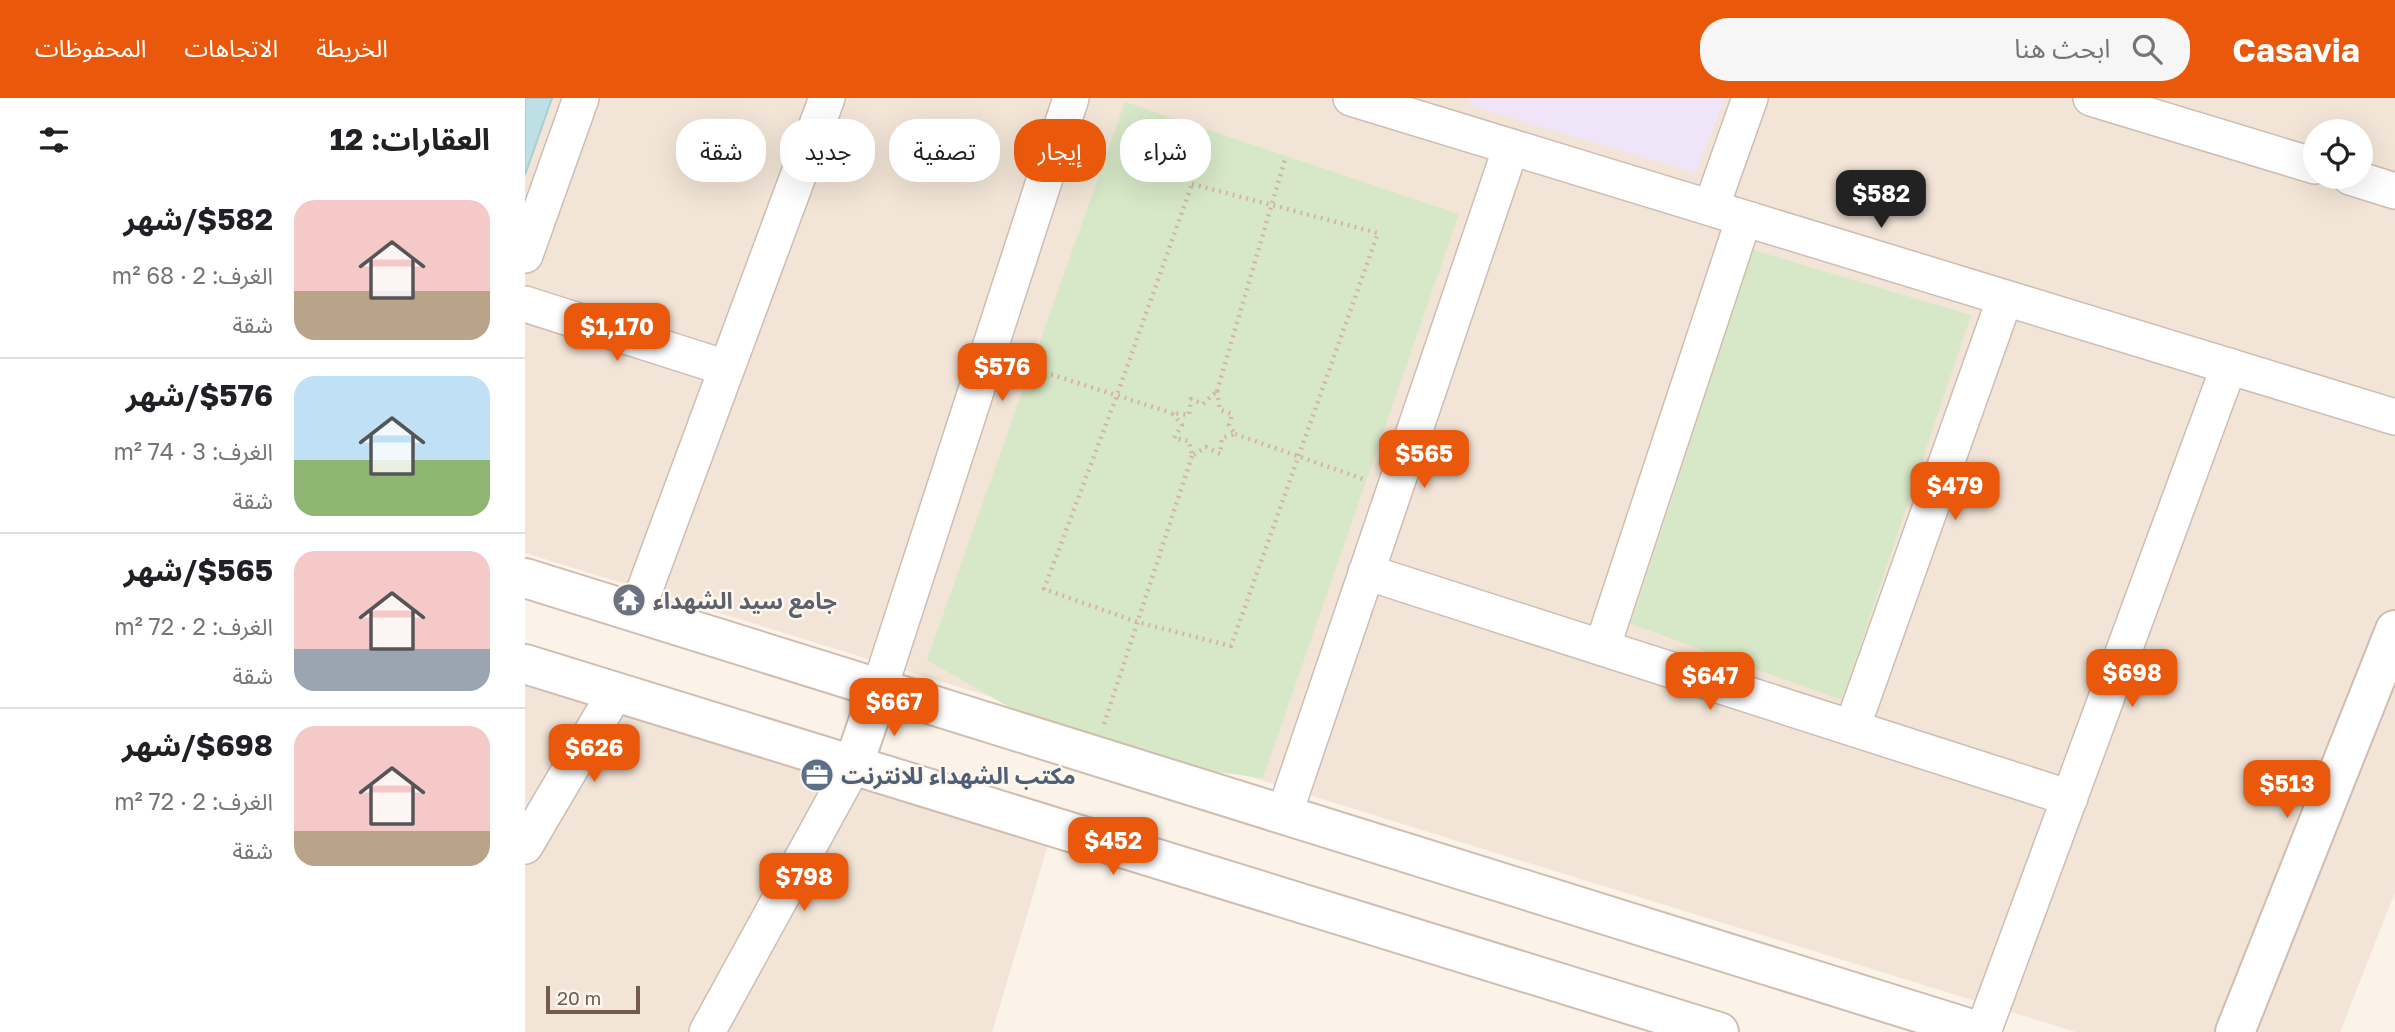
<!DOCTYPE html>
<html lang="ar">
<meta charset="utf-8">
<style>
:root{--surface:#fff;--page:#f6f6f6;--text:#202124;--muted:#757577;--line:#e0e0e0;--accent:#ea580c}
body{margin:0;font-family:"Golos Text","Noto Sans Arabic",sans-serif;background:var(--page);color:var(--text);direction:rtl;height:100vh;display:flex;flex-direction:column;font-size:26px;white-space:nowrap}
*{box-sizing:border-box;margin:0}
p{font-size:23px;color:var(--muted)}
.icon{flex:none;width:38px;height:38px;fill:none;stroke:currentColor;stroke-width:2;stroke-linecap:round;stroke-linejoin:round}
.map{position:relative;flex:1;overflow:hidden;direction:ltr}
.panel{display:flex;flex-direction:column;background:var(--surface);width:525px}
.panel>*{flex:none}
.top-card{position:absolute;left:21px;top:21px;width:665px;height:63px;direction:rtl;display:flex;gap:14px}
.buttons{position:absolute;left:1778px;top:21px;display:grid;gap:14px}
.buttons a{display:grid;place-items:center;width:70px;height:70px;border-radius:50%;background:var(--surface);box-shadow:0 7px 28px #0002;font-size:35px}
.scale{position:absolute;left:21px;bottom:18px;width:94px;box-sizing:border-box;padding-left:7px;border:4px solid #74594e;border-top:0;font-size:19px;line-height:24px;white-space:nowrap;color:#74594e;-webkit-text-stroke:5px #fef7ef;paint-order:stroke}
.price{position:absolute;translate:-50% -60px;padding:0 16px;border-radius:14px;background:var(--accent);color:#fff;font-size:23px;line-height:46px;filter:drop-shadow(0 2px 4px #0008)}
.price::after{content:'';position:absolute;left:50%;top:42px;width:21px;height:16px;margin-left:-10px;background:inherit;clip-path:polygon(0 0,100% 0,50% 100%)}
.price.active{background:#222;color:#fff}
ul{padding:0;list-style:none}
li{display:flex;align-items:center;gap:21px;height:175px;padding:0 35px}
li+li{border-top:2px solid var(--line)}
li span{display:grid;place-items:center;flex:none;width:196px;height:140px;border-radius:21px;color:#555}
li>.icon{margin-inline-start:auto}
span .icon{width:84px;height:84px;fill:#fffc;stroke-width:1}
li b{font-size:30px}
h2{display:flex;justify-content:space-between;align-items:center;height:84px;padding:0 35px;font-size:30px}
.tag{padding:0 24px;border-radius:28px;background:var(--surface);box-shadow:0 7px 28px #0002;font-size:24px;line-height:63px}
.tag.active{background:var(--accent);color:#fff}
header{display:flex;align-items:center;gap:42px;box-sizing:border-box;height:98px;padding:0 35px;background:var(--accent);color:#fff}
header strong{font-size:33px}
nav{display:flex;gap:38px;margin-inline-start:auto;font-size:24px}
.search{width:490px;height:63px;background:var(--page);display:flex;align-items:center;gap:18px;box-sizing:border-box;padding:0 24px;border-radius:28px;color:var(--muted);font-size:26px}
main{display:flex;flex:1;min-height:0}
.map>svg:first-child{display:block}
</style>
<header>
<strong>Casavia</strong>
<div class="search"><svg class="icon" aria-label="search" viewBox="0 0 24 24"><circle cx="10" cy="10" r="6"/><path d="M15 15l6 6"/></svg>ابحث هنا</div>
<nav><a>الخريطة</a><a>الاتجاهات</a><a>المحفوظات</a></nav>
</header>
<main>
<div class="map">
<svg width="1870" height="934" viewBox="0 0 1870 934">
<rect width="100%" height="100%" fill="#fbf3e8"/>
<path fill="#f2e5d7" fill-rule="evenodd" d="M0,0H1870V794L1815,934H1551L0,455ZM1790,33H1836V79H1790Z
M0,561L531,720L467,934H0Z"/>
<path fill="#f0e5f8" d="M946,0H1200L1171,75L944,7Z"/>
<path fill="#d6e8c7" d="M600,4L934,116L738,680L569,658L402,562Z
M1228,152L1446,217L1317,602L1106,526Z"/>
<path fill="#bee0e4" stroke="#a5d0d5" stroke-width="2" d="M0,0H27L0,77Z"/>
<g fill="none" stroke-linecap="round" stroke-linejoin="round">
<defs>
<path id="street" d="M826,0L1870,319
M1566,0L1790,68
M1825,79L1870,93
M1186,110L1225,0
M0,157L56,0
M0,206L201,270
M841,474L1545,700
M111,515L302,0
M1077,550L1219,120
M354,592L546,0
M1327,630L1480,200
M759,717L986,49
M0,748L90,595
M182,934L328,668
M1458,934L1704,268"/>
<path id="secondary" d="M0,480L1456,934
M0,566L1194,934
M328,668L354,592
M1710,934L1870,532"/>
</defs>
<use href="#street" stroke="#cfbdb2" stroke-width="38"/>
<use href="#secondary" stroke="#d1bcaf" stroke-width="42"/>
<path stroke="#d4b5a5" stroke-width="4.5" stroke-dasharray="2 5" stroke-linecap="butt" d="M667,86L853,135L706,548L612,524L519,491L592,297Z
M506,270L647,315
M692,293L761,58
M692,293L695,312L707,316L704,327L710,336L697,340L695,356L681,349L667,358L664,343L649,340L657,327L647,315L664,317L666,301L678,306Z
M710,336L838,381
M579,626L667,358"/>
<use href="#street" stroke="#fff" stroke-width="35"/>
<use href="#secondary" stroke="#fff" stroke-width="38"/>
</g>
<defs>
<symbol id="temple-disc" viewBox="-11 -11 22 22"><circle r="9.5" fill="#6b7280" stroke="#fef7ef"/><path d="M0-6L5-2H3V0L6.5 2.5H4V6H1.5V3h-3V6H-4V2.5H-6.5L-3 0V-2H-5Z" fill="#fff"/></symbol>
<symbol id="office-disc" viewBox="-11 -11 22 22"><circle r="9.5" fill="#5c6f8a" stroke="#fef7ef"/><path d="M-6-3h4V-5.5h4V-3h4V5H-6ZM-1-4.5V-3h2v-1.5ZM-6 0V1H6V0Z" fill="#fff"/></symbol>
</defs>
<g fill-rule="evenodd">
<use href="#temple-disc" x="85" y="483" width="38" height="38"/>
<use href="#office-disc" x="273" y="658" width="38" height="38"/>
</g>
<g text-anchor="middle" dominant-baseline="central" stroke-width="5" stroke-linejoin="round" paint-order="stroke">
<g font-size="23" font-weight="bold" fill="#5b616d" stroke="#fef7ef" text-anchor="start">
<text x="128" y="502">جامع سيد الشهداء</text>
</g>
<g font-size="23" font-weight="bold" fill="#4e5e75" stroke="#fef7ef" text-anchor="start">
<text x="316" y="677">مكتب الشهداء للانترنت</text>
</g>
</g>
</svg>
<div class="buttons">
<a><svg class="icon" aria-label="locate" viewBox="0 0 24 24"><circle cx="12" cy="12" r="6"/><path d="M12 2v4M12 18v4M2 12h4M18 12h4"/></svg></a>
</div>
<div class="scale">20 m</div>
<b class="price active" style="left:1356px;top:132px">$582</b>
<b class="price" style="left:92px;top:265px">$1,170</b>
<b class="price" style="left:477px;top:305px">$576</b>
<b class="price" style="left:899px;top:392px">$565</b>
<b class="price" style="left:1430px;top:424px">$479</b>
<b class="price" style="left:1607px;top:611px">$698</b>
<b class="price" style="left:1185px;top:614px">$647</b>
<b class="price" style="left:369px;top:640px">$667</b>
<b class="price" style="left:69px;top:686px">$626</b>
<b class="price" style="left:1762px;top:722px">$513</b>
<b class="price" style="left:588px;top:779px">$452</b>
<b class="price" style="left:279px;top:815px">$798</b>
<div class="top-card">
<a class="tag">شراء</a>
<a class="tag active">إيجار</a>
<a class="tag">تصفية</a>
<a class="tag">جديد</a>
<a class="tag">شقة</a>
</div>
</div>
<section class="panel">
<h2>العقارات: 12<svg class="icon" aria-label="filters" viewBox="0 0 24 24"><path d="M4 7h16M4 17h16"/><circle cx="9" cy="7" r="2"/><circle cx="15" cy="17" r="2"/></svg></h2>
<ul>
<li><span style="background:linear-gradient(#f6c9c9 65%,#b9a48a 0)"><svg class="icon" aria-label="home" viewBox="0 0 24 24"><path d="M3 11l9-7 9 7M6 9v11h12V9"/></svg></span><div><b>$582/شهر</b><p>الغرف: 2 · 68 m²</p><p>شقة</p></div></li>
<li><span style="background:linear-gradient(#bfe0f5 60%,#8fb573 0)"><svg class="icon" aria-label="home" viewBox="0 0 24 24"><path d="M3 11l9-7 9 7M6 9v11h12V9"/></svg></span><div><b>$576/شهر</b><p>الغرف: 3 · 74 m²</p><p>شقة</p></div></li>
<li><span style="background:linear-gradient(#f6c9c9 70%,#9aa5b1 0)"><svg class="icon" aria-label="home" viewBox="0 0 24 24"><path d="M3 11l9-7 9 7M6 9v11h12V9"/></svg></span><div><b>$565/شهر</b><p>الغرف: 2 · 72 m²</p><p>شقة</p></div></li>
<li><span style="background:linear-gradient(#f6c9c9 75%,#b9a48a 0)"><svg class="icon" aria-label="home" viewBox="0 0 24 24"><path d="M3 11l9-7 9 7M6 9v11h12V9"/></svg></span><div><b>$698/شهر</b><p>الغرف: 2 · 72 m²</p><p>شقة</p></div></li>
</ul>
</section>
</main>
